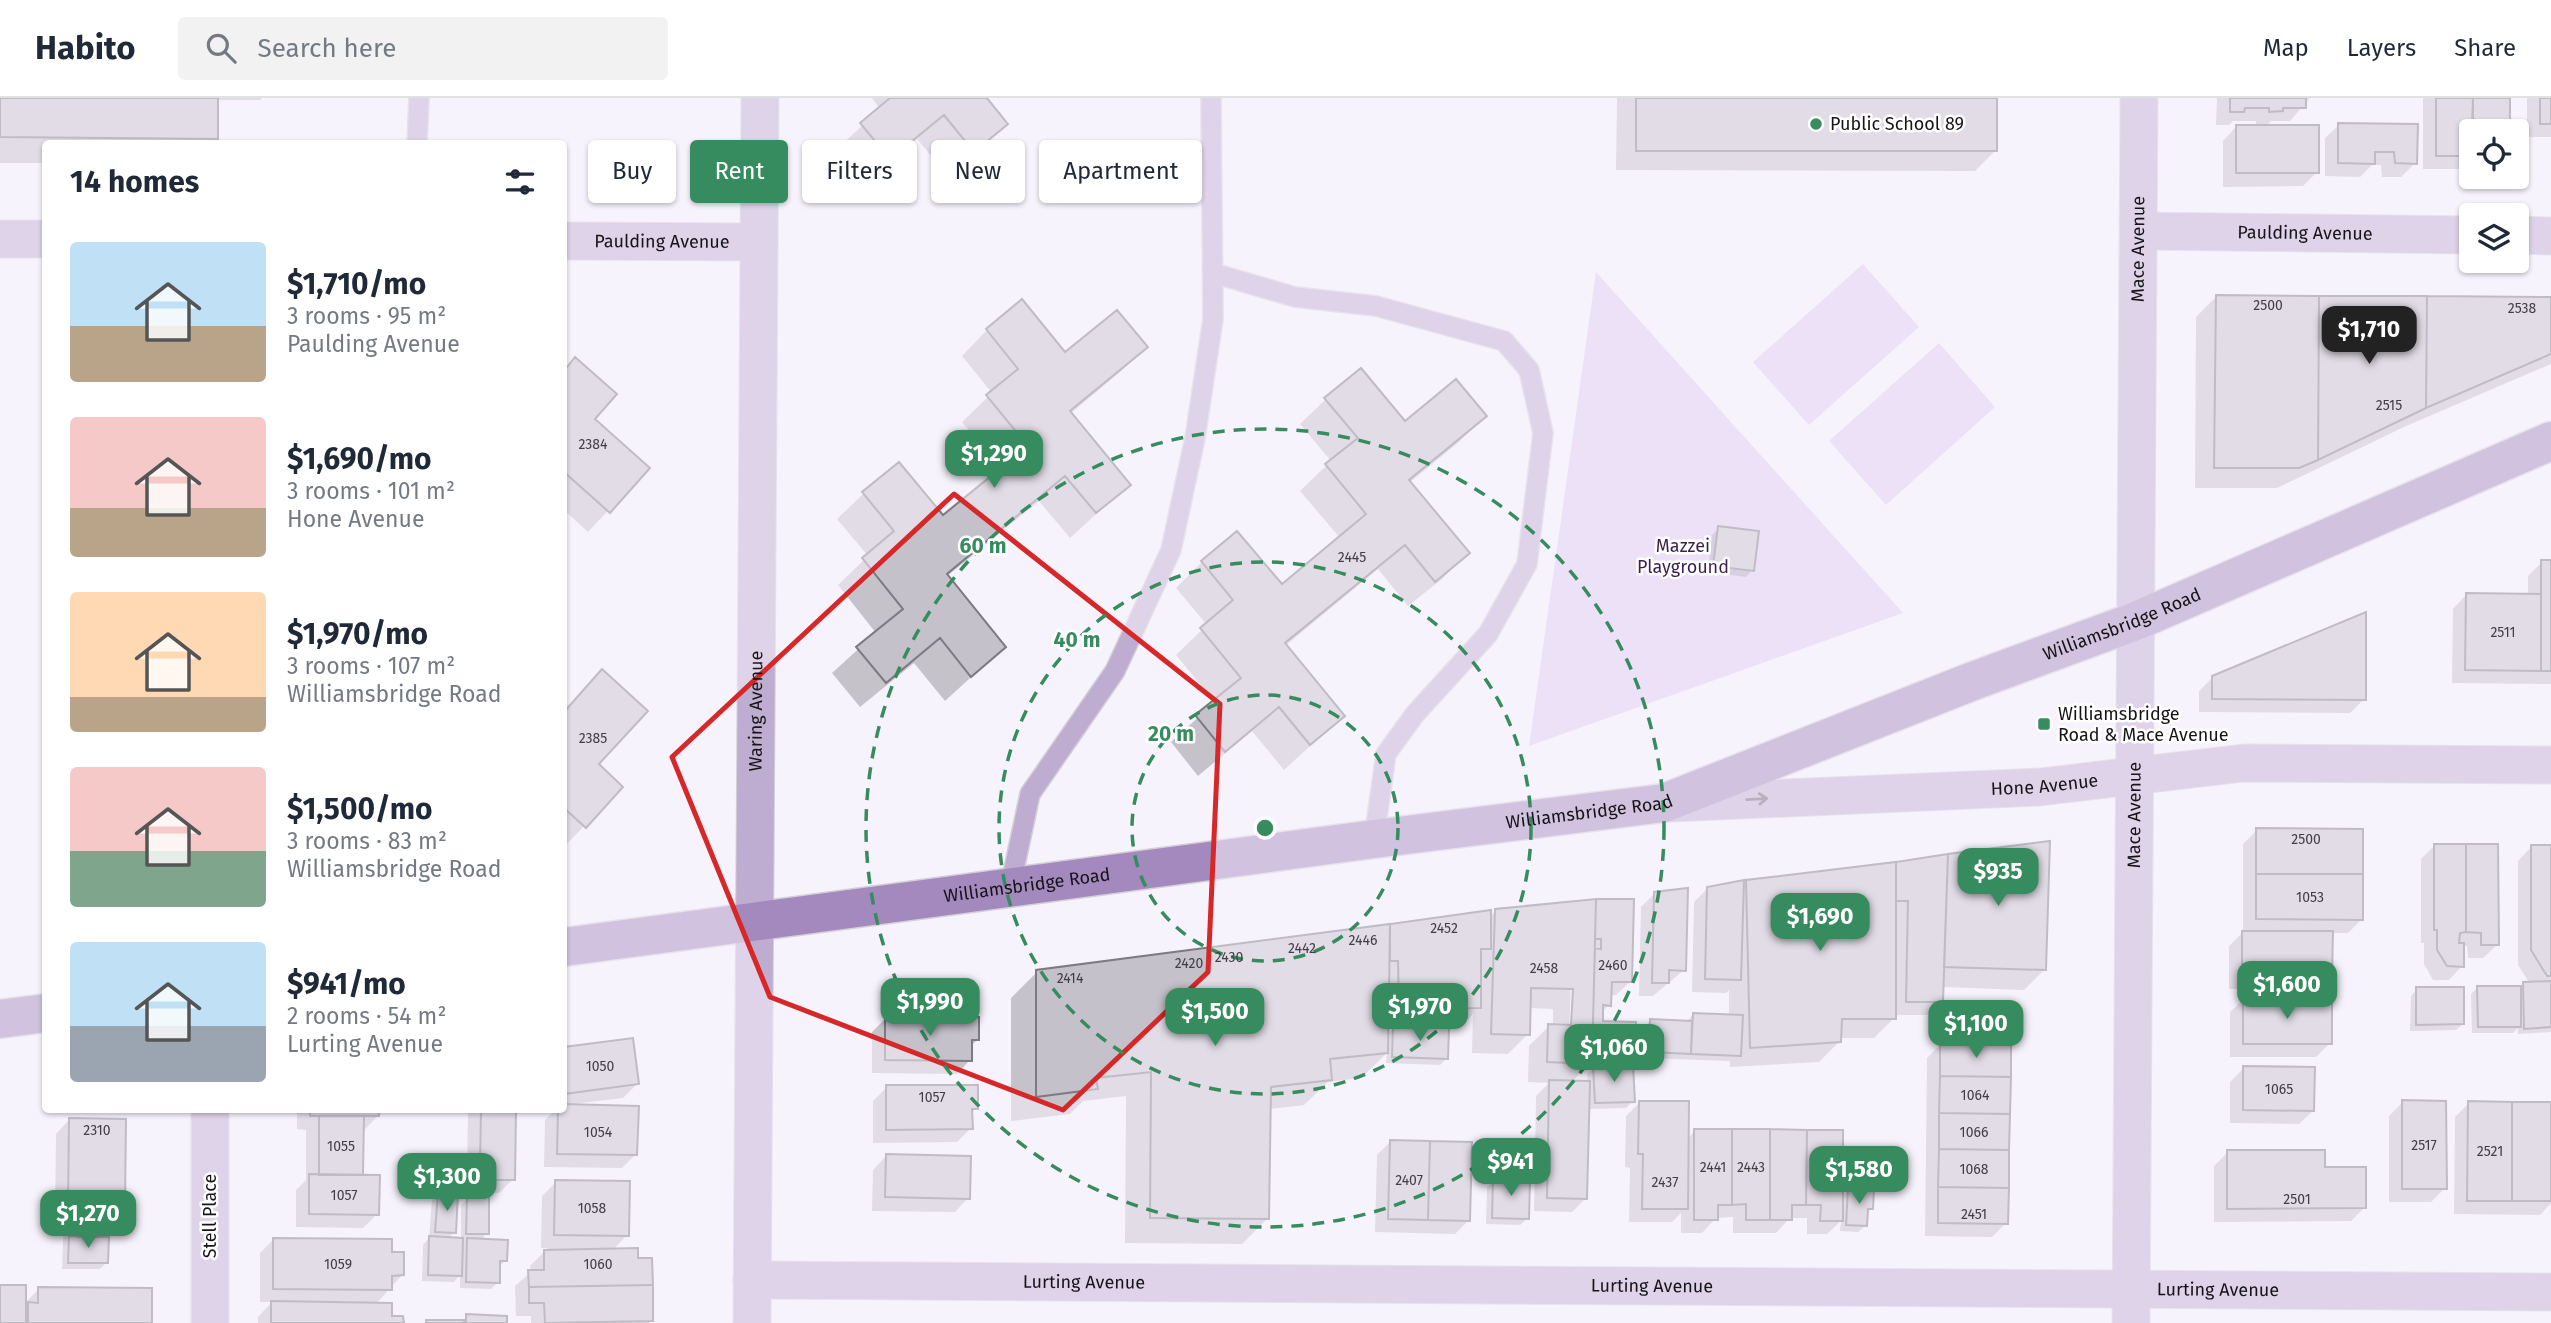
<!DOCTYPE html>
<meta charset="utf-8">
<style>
:root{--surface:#fff;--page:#f2f2f3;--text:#1f2937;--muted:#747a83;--line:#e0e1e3;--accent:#368c5f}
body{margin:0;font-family:"Fira Sans",sans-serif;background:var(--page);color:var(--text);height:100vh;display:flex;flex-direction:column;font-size:26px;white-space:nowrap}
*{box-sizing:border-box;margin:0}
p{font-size:23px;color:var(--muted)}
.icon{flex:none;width:38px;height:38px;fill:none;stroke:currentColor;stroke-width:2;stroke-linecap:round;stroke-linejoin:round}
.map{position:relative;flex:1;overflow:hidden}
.panel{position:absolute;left:42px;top:42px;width:525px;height:973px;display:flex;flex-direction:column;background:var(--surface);border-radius:7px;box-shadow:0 2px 5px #0004}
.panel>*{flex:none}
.guide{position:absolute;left:588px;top:42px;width:665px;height:63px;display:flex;gap:14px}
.tools{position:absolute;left:2459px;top:21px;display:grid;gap:14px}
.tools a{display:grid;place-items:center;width:70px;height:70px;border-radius:7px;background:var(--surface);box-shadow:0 2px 5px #0004;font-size:35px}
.price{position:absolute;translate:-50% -60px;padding:0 16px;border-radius:14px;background:var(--accent);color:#fff;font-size:23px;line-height:46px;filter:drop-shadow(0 2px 4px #0008)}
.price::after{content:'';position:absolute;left:50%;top:42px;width:21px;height:16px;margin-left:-10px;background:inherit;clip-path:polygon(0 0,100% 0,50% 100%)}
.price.current{background:#222;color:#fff}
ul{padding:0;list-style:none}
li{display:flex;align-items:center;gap:21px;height:175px;padding:0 28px}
li span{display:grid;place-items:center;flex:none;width:196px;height:140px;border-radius:7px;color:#555}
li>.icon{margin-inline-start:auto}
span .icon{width:84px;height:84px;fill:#fffc;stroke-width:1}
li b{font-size:30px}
h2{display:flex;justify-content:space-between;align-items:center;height:84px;padding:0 28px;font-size:30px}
.pill{padding:0 24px;border-radius:7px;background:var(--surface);box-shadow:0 2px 5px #0004;font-size:24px;line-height:63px}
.pill.current{background:var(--accent);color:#fff}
header{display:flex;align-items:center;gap:42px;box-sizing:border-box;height:98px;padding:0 35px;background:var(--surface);border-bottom:2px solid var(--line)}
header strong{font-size:33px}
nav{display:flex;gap:38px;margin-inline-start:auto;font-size:24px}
.search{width:490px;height:63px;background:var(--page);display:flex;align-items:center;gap:18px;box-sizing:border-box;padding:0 24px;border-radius:7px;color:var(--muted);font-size:26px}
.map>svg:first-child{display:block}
</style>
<header>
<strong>Habito</strong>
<div class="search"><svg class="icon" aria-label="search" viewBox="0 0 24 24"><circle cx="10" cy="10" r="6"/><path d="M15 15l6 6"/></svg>Search here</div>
<nav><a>Map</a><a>Layers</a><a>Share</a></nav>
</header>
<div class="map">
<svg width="2551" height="1225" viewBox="0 0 2551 1225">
<rect width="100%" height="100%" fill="#f7f3fc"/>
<path fill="#e0cdf4" d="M1863,166L1919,229L1809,327L1753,264Z
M1596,174L1903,515L1529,648Z
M1939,245L1995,309L1886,407L1829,343Z"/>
<path fill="#0003" fill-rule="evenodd" d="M0,0H262L260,2H217L216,40L211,46H46V65H0Z
M872,0H985L1006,25L948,78L917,41L863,85L836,52L880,11Z
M1617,0H1995V53L1975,73L1616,72Z
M2217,0H2310L2290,23H2271L2265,29L2317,74L2303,88L2223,89V43L2236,29H2256V23H2233L2229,27H2216Z
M2423,0H2508V33H2471V71H2423Z
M2527,0H2551V39H2527Z
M2339,27H2416L2415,65L2401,79H2382L2381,67H2372L2360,79L2325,78V40Z
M2216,199L2551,201V266L2404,329L2277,390H2195L2196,219Z
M987,232L1065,257L1146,249L1120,274L1070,316L1128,387L1070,440L1039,403L946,479L1004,549L945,603L914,565L860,609L832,575L876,535L838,487L868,458L837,421L863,396L899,366L942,420L1001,372L962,324L992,295L962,258Z
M575,262L592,322L647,371L588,434L564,412V274Z
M1326,301L1404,325L1484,318L1459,344L1409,385L1467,455L1442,481L1408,508L1378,471L1285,548L1343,618L1284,672L1252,633L1198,678L1171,644L1215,604L1176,557L1207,527L1176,490L1202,464L1237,435L1282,489L1340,440L1300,393L1331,363L1300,326Z
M1719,430L1752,472L1746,479L1708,474L1712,437Z
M2542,464H2551V586L2452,585L2453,511L2466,497L2528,498V478Z
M2213,579L2364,601L2350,615L2199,614V593Z
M582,594L597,666L621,689L564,749V614Z
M2257,732L2362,821L2348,835H2331L2330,878L2316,891H2229V848L2243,834V746Z
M2435,747L2497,847L2483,860H2468L2467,848H2462V868L2449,882H2433L2424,866V845H2421V761Z
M2531,749H2551V934L2518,936V930L2513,935H2472L2471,896L2478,889L2520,890L2524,886H2530L2518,867V763Z
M1896,765L2045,871L2024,892L1942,889V903L1928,917H1894V920L1874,940H1840V943L1819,964L1730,969V963L1643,960L1644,929L1651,923L1686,924L1694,916L1729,918V892L1726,895L1692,894L1694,804L1708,790L1742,788L1747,784Z
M1655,795L1684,872L1653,898H1639L1641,809Z
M1596,802L1630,884L1616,897H1609V907L1601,915V925L1634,959L1624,968L1633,1003L1626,1010L1588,1011L1586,1100L1572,1114L1534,1113L1536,998L1549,985L1528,984L1529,948L1549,928H1553V911L1529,910L1528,936L1508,956L1472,955L1473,916L1466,923L1387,924V937L1394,930L1447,960L1440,967L1386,965L1387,955L1361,980L1328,984L1304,1007L1269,1011L1267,1121L1242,1146L1125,1145L1126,998L1083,1003L1070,1016L1011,1023V900L1037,874L1489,814V819L1496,813ZM1571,883H1574L1573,936H1569ZM1584,971L1592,972L1587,976L1588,985H1571Z
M2417,891L2463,926L2456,932L2410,933L2411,898Z
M2244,901L2330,945L2316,959H2230V914Z
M886,920L977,942L970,949V962L957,976L872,975V934Z
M632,942L637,986L623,1000L572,1006L636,1056L622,1070L544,1069L545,1022L555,1012H564V951Z
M1941,946L2006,1125L1992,1139L1925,1138L1927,960Z
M2244,970L2313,1013L2299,1026L2230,1025V984Z
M887,989L976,1010L971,1016V1030L957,1044L873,1045V1003Z
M1640,1004L1687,1041L1695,1033L1841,1100L1849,1092L1871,1111L1866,1116L1865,1128L1858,1134L1840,1133L1841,1123L1827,1136H1807V1120H1790L1776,1135H1733V1119L1716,1120L1702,1135H1681V1115L1672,1124H1629L1630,1070L1625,1069L1626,1018Z
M2403,1004L2445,1090L2431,1104H2389V1018Z
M2469,1005L2551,1006V1105L2540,1117L2454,1116L2455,1019Z
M297,1012H378V1018L364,1032L362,1079L377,1116L363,1130L296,1129V1092L306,1082V1032L297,1031Z
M468,1012H514L513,1081L499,1095H479V1080L467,1079Z
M69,1022L123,1105L109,1119H100V1140L107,1164L100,1171H62L64,1118H55L56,1036Z
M1390,1044L1469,1122L1455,1136L1375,1134L1377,1057Z
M2228,1054L2365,1109L2351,1123L2214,1124V1068Z
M886,1058L968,1100L955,1114L872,1113L873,1072Z
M1494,1082L1527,1121L1520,1127L1486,1126L1487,1089Z
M556,1084L627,1137L613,1152L637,1162L652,1222L649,1225H531V1218H516L515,1188L531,1174L530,1168L548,1150H541L542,1098Z
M438,1096L454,1134L448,1141L461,1142V1107L468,1100L487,1135L480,1143L505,1163L498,1169V1184L491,1191L460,1190V1177L454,1184L422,1183L423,1147L429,1140L432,1102Z
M273,1142L390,1155L402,1177L376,1206L391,1219L402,1225H258V1219L272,1204H260V1155Z
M0,1189L24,1206L39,1191L150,1225H0Z"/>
<path fill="#c5c1ca" stroke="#7d7a82" stroke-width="2" d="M0,0H218V41L0,39Z
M890,0H987L1008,26L974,54L944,17L890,61L860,25Z
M1636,0H1997V53H1636Z
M2230,0H2306V10H2283V13L2269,14V10H2245L2244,14H2230Z
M2436,0H2473L2471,58H2436Z
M2473,0H2510V33H2473Z
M2540,0H2551V26H2540Z
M2338,25L2418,26L2417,66L2395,65L2394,54H2375V66L2338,65Z
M2236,27H2319V75H2236Z
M2216,197L2319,198L2318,362L2299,370H2214Z
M2319,198H2427L2426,310L2318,362Z
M2427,198L2551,199V256L2426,310Z
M1022,201L1065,254L1117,212L1148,249L1070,313L1131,387L1096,415L1065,378L947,476L1006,549L971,579L940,540L886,585L856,549L903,511L862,460L894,433L862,394L899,364L943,417L1028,348L986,297L1018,271L986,231Z
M575,259L617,296L595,321L650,370L610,415L564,374V273Z
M1361,270L1405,323L1456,281L1487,318L1409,382L1470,455L1435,484L1405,447L1285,545L1345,618L1310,647L1279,609L1225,654L1195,617L1241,580L1200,530L1233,502L1201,463L1237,433L1282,486L1366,416L1325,366L1358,340L1324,300Z
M1718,428L1759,433L1754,473L1713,468Z
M2541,462H2551V573H2541Z
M2466,495L2541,496V573L2465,572Z
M2366,514V602L2212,601V578Z
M602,571L648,613L599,666L623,689L586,730L564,710V614Z
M2256,730L2363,731V776H2256Z
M2050,743L2046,872L1944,869L1948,756Z
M2434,746H2466V834L2460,835L2459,845H2464V869L2447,868L2437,852V832H2434Z
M2466,746H2498L2499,847H2481V835L2466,834Z
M2531,747H2551V878H2547L2531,852Z
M1948,756L1943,904H1906L1908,803H1896V764Z
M1896,764V921H1842L1841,944L1750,950L1746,782Z
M2256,776H2363V822L2256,821Z
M1744,782L1741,882L1705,881L1707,789Z
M1688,790L1686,873L1669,872V885H1652L1654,794Z
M1596,801L1592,966L1547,964L1548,926L1571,927L1573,891L1531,890L1530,937L1491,936L1495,811Z
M1596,801H1634L1632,884H1612L1611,908L1603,907V923L1636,924L1635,959L1592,958L1595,850L1601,851V841H1595Z
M1491,812V851H1481V910L1399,911L1398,863H1390V826Z
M1390,826L1388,955L1330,961L1332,982L1271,989L1269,1121L1150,1120L1151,974L1096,980L1098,991L1036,999V872Z
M2242,833H2333L2332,878H2242Z
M2551,883V929L2524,931L2523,884Z
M2477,888H2521V929H2478Z
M2416,889H2464V926L2416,927Z
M2243,899L2332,900V946H2243Z
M1693,915L1743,917L1741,958L1691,956Z
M885,918L979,919V942H972V963L885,962Z
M1650,921L1692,923L1691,956L1649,954Z
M1393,928L1449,930L1448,961L1392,959Z
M633,940L639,986L564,996V949Z
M1940,945L2011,946V979L1940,978Z
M1633,966L1635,1004L1595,1005L1593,968Z
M2243,968L2315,969L2314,1013L2243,1012Z
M1940,978L2011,979L2010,1016L1939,1015Z
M1549,982L1590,983L1587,1101L1547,1100Z
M886,987H978V1011H972L973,1031L886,1032Z
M2402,1002L2446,1003L2447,1091H2402Z
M1639,1003H1689L1688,1111H1642L1643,1056H1638Z
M2468,1003L2512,1004V1103H2467Z
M2512,1004H2551V1103H2512Z
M564,1006L639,1008L637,1057L557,1056L558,1012H564Z
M310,1012H379V1018H310Z
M481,1012H516L515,1082H492L493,1066H480Z
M1939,1015L2010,1016L2009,1052L1939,1051Z
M319,1018H364L363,1077H319Z
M69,1020L126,1021L125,1106H102V1139H77V1105H68Z
M1694,1031H1732V1107H1718V1122H1694Z
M1732,1031H1770V1122H1746V1106L1732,1107Z
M1770,1031L1807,1032L1806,1107H1792V1122H1770Z
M1807,1032H1843V1123H1820L1821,1107H1806Z
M1390,1042L1430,1043L1428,1122L1388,1121Z
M1430,1043L1472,1044L1470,1123L1428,1122Z
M1939,1051L2009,1052V1090L1938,1089Z
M2227,1052H2325V1069H2366V1110L2227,1111Z
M886,1056L971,1058L970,1101L885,1099Z
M309,1076L380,1077L379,1117L309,1116Z
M1493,1080L1530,1081L1529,1121L1492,1120Z
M555,1082L630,1083L629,1138L554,1137Z
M1938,1089L2009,1090L2008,1126L1938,1125Z
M1848,1090L1874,1091L1873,1111H1868L1867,1128L1846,1127Z
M438,1094L458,1095L456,1135L435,1134Z
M467,1098L489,1099V1136H466Z
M69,1138L109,1139L108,1165H68Z
M429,1138L463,1140L462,1178L428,1177Z
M273,1140L392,1141V1154H404V1177L392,1178V1192L273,1191Z
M467,1140L508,1142L507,1163H500V1185L466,1184Z
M638,1150V1160H652L653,1187L529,1189L528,1172H544V1152Z
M0,1187H26V1225H0Z
M653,1187V1223L545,1225L544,1205H529V1189Z
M38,1189L152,1190V1225H28V1204L38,1205Z
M271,1203L392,1205V1218H403L404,1225H271Z
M466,1216L507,1218V1225H466Z
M426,1222H464V1225H426Z"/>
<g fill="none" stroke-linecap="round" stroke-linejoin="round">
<defs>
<path id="lane" d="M417,46L419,0
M1213,175L1295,199L1376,208L1504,243L1529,272L1543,335L1527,466L1488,536L1415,616L1386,656L1374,741
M1010,790L1030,696L1115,573L1171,452L1195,340L1213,221L1211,0"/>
<g id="street">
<path id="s1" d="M2139,133L2471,137"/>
<path d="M2516,137L2551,138"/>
<path d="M0,141H46"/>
<path id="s2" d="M564,143L759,144"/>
<path id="s3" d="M1672,705L2040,689L2244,665L2551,667"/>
<path d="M210,1012V1225"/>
<path id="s4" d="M752,1182L2551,1194"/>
<path id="s5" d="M752,1225L760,0"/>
<path id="s6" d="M2131,1225L2139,0"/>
</g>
<g id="secondary">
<path id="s7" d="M564,849L1374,741L1664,705L1973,583L2136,523L2551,343"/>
<path d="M0,921L46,915"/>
</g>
</defs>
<use href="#lane" stroke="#d3cfd7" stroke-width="22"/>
<use href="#street" stroke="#d3cfd7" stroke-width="39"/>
<use href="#secondary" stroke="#d3cfd7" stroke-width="41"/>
<use href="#lane" stroke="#beadd0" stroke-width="19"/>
<use href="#street" stroke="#beadd0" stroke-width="37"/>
<use href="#secondary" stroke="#a389bd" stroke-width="38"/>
</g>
<defs><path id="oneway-shaft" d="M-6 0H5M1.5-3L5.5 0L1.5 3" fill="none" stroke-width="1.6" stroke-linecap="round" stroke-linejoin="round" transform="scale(1.75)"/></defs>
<use stroke="#6a6074" href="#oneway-shaft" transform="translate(1757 701) rotate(-3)"/>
<path d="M0 0H2551V1225H0ZM954,396L1220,606L1208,874L1063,1012L770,899L672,659Z" fill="#f7f3fc" fill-opacity=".55" fill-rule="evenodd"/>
<path fill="none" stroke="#d62828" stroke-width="5" stroke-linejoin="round" d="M954,396L1220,606L1208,874L1063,1012L770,899L672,659Z"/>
<g fill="none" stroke="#368c5f" stroke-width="3.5" stroke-dasharray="12 9">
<circle cx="1265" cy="730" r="133"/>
<circle cx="1265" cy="730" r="266"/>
<circle cx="1265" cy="730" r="399"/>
</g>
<g fill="#368c5f" stroke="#fff" stroke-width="2.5">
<circle cx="1816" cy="26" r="7"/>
<rect x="2037" y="619" width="14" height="14" rx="3.5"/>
</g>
<g text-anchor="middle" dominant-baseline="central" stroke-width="5" stroke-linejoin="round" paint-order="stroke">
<g font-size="14" fill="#423f44">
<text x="2268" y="207">2500</text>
<text x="2522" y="210">2538</text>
<text x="2389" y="307">2515</text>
<text x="593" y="346">2384</text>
<text x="1352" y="459">2445</text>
<text x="2503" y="534">2511</text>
<text x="593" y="640">2385</text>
<text x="2306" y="741">2500</text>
<text x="2310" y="799">1053</text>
<text x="1444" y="830">2452</text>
<text x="1363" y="842">2446</text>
<text x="1302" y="850">2442</text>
<text x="1229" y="859">2430</text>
<text x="1189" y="865">2420</text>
<text x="1613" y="867">2460</text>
<text x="1544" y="870">2458</text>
<text x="1070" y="880">2414</text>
<text x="600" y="968">1050</text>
<text x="2279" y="991">1065</text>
<text x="1975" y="997">1064</text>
<text x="932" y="999">1057</text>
<text x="97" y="1032">2310</text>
<text x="598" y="1034">1054</text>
<text x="1974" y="1034">1066</text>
<text x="2424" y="1047">2517</text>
<text x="341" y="1048">1055</text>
<text x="2490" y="1053">2521</text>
<text x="1713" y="1069">2441</text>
<text x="1751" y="1069">2443</text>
<text x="1974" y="1071">1068</text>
<text x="1409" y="1082">2407</text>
<text x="1665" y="1084">2437</text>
<text x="344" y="1097">1057</text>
<text x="2297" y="1101">2501</text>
<text x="592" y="1110">1058</text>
<text x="1974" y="1116">2451</text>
<text x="338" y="1166">1059</text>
<text x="598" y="1166">1060</text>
</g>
<g font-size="18" fill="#161417" stroke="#fff" text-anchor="start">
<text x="1830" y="26">Public School 89</text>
<text x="2058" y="616">Williamsbridge<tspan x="2058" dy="21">Road &amp; Mace Avenue</tspan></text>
</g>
<g font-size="18" fill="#161417" stroke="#fff">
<text stroke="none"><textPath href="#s1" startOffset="166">Paulding Avenue</textPath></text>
<text stroke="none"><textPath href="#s2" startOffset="98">Paulding Avenue</textPath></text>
<text stroke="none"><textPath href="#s6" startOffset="1074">Mace Avenue</textPath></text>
<text stroke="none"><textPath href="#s7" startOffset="1601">Williamsbridge Road</textPath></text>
<text stroke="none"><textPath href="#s5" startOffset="612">Waring Avenue</textPath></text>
<text stroke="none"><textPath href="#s3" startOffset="373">Hone Avenue</textPath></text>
<text stroke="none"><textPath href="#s7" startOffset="1034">Williamsbridge Road</textPath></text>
<text stroke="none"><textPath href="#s6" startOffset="508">Mace Avenue</textPath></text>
<text stroke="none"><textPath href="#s7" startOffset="467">Williamsbridge Road</textPath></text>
<text transform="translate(210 1118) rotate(-90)">Stell Place</text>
<text stroke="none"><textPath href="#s4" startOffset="332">Lurting Avenue</textPath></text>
<text stroke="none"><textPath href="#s4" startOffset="900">Lurting Avenue</textPath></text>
<text stroke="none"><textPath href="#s4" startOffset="1466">Lurting Avenue</textPath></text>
</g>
<g font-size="18" fill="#3a1f50" stroke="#fff">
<text x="1683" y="448">Mazzei<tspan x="1683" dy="21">Playground</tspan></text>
</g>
</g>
<circle cx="1265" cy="730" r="10" fill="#368c5f" stroke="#fff" stroke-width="3.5"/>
<g font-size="21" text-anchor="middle" font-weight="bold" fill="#368c5f" stroke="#fff" stroke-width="5" stroke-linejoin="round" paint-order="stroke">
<text x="983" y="455">60 m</text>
<text x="1077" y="549">40 m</text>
<text x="1171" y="643">20 m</text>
</g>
</svg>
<div class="tools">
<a><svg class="icon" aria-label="locate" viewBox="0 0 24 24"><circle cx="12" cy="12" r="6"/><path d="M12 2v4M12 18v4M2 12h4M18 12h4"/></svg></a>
<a><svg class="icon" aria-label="layers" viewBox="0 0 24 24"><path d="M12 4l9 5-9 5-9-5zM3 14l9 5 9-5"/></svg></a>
</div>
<b class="price current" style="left:2369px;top:268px">$1,710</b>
<b class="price" style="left:994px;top:392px">$1,290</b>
<b class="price" style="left:1998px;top:810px">$935</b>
<b class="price" style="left:1820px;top:855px">$1,690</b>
<b class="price" style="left:2287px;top:923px">$1,600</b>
<b class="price" style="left:930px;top:940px">$1,990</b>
<b class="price" style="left:1420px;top:945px">$1,970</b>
<b class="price" style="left:1215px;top:950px">$1,500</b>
<b class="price" style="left:1976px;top:962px">$1,100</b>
<b class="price" style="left:1614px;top:986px">$1,060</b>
<b class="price" style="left:1511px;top:1100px">$941</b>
<b class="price" style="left:1859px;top:1108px">$1,580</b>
<b class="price" style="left:447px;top:1115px">$1,300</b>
<b class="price" style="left:88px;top:1152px">$1,270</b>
<div class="guide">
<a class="pill">Buy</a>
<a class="pill current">Rent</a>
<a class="pill">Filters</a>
<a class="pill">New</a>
<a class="pill">Apartment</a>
</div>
<section class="panel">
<h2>14 homes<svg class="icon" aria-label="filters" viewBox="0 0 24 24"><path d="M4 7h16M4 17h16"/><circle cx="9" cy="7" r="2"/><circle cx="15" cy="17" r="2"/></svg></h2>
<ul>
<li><span style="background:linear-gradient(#bfe0f5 60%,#b9a48a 0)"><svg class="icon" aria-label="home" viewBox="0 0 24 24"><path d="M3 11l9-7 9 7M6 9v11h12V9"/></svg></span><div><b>$1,710/mo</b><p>3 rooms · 95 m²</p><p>Paulding Avenue</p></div></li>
<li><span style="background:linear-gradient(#f6c9c9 65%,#b9a48a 0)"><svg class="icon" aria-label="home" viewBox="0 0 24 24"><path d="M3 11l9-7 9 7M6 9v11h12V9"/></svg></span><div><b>$1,690/mo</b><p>3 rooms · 101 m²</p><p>Hone Avenue</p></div></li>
<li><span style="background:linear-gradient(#ffd9b3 75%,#b9a48a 0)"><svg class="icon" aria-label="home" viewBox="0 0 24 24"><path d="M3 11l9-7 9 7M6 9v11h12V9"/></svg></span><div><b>$1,970/mo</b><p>3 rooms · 107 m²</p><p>Williamsbridge Road</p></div></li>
<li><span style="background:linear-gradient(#f6c9c9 60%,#7fa58c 0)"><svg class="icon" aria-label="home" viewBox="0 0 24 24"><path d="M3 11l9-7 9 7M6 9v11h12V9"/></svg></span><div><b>$1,500/mo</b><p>3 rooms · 83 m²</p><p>Williamsbridge Road</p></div></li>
<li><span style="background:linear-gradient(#bfe0f5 60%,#9aa5b1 0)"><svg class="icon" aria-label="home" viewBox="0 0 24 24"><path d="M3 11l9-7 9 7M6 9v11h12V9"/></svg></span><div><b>$941/mo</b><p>2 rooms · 54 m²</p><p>Lurting Avenue</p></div></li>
</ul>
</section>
</div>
